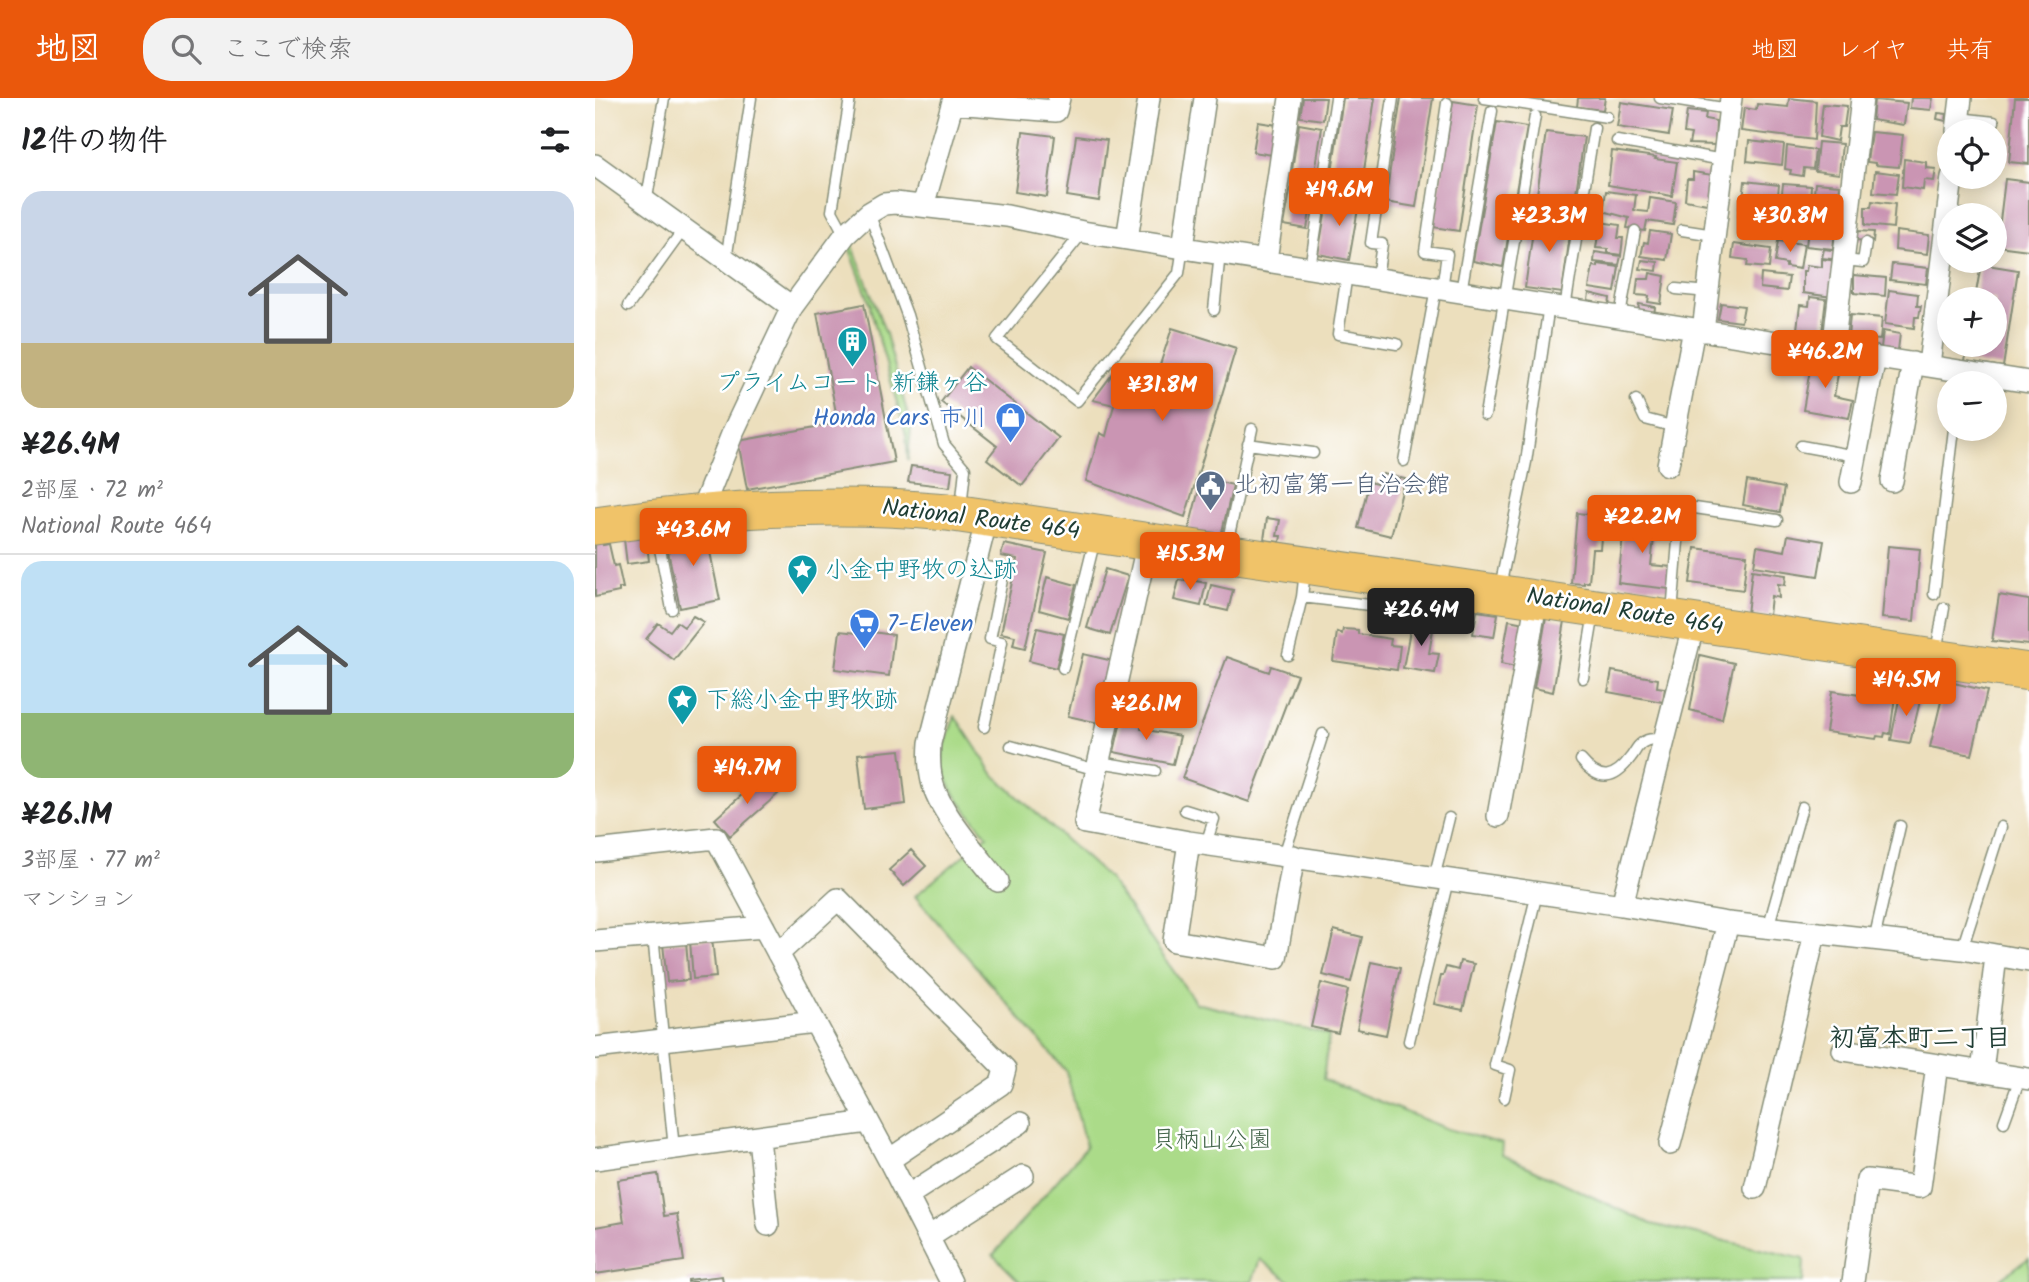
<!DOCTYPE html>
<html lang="ja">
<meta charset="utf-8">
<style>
:root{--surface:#fff;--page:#f2f2f2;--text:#202124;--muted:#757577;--line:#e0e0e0;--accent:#ea580c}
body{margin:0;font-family:Kalam,"Klee One",sans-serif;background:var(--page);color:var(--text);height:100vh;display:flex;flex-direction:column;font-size:26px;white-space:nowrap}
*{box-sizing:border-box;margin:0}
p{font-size:23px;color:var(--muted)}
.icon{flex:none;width:38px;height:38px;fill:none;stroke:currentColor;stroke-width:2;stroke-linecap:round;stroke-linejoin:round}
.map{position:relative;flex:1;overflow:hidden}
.drawer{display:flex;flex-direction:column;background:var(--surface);width:595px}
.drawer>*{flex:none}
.tools{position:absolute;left:1342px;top:21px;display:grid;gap:14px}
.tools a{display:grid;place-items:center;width:70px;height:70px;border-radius:50%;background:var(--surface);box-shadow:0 4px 18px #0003;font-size:35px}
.price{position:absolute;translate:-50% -60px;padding:0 16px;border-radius:7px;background:var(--accent);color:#fff;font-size:23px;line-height:46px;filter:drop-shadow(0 2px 4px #0008)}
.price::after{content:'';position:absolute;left:50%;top:42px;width:21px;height:16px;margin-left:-10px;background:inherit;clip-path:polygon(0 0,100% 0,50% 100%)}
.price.active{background:#222;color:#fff}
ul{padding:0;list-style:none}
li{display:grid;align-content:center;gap:14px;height:371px;padding:0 21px}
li+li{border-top:2px solid var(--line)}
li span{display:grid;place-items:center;height:217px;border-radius:21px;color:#555}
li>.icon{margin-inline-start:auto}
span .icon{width:126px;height:126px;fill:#fffc;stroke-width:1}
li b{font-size:30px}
h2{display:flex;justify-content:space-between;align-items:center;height:84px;padding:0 21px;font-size:30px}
header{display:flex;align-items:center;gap:42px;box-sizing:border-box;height:98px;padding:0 35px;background:var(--accent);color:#fff}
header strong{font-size:33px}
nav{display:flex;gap:38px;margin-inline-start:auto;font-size:24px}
.search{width:490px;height:63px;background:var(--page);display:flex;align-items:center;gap:18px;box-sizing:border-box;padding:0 24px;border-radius:28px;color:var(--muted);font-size:26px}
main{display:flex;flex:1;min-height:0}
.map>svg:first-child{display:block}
</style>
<header>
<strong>地図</strong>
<div class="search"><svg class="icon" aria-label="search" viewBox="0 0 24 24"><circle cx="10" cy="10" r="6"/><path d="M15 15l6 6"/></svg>ここで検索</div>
<nav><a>地図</a><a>レイヤ</a><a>共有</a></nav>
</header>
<main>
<section class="drawer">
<h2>12件の物件<svg class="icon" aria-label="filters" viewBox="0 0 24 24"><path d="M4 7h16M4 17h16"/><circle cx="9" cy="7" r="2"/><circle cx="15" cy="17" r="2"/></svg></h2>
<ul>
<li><span style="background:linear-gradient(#c9d6e8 70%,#c2b280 0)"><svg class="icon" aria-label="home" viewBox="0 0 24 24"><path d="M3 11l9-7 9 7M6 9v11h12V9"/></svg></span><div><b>¥26.4M</b><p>2部屋 · 72 m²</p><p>National Route 464</p></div></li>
<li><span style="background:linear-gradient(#bfe0f5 70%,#8fb573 0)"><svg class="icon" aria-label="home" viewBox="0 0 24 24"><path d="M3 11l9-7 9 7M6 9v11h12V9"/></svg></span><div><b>¥26.1M</b><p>3部屋 · 77 m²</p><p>マンション</p></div></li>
</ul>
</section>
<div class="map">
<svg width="1434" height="1184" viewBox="0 0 1434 1184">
<rect width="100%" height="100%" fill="#fff"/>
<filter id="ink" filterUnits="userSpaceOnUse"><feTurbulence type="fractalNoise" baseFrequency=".0143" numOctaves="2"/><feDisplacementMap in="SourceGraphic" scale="14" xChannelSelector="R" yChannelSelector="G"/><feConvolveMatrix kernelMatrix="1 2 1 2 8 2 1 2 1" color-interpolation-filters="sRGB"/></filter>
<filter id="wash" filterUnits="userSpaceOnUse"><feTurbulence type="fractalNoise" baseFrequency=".00686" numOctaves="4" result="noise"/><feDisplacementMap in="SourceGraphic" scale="28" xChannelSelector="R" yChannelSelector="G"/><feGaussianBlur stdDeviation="1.57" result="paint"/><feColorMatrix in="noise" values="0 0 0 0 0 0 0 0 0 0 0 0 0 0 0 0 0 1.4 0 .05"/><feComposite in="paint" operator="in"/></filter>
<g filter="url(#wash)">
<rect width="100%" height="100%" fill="#ecdfbd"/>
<path fill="#abdb89" stroke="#658c5e" stroke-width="2" d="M255,140L291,236L316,329L313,363L311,337L275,209L276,208L252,144Z
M360,618L399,677L513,780L601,905L734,937L728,981L853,1031L908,1046L907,1057L1056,1126L1209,1161L1208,1184H696L665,1161L657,1184H498L493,1180L490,1184H425L398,1157L491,1049L471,973L320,798L392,738C376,716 343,685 348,656C350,643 356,630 360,618Z
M1434,1160V1184H1401Z"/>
<g id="blocks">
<path fill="#ca95b3" d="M708,0H731L728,22L705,19Z
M748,0H780L765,99L734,94Z
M806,0H838L821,109L790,104Z
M983,0H1010L1008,12L982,9Z
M1194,0L1221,3L1219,42L1146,33L1149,10L1161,12L1162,6L1193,9Z
M1316,0H1338L1336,12L1315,10Z
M1420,0H1434V66L1414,64Z
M1279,2L1312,5L1309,27L1277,22Z
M858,3L883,7L864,133L838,129Z
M1026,4L1078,12L1074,37L1022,29Z
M1228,6L1252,8L1249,29H1244L1242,43L1224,39Z
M1092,13L1111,15L1110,21L1121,23L1120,47L1094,46L1096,36L1089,35Z
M1343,15L1352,16L1351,23L1342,21Z
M663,24L689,28L684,58L658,54Z
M902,24L932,29L908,169L878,163Z
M704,26L727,30L720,75L697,72Z
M428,34L460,38L452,99L420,94Z
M951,34L989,39L979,109L941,103Z
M1276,34L1308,37L1304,69L1280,67V65L1272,64Z
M481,38L512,42L504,103L472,98Z
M1154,43L1189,47L1187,67L1152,63Z
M1223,44L1247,46L1244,76L1220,73Z
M1192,48L1220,52L1218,71L1209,70L1208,78L1195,76L1196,72L1190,71Z
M1017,53L1061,59L1060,61L1082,64L1077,98L1013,87Z
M1309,61L1331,64V70L1341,71L1339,83L1329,82L1328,92L1307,89Z
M1280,73L1304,76L1301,96L1278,94Z
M1098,74L1118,77L1117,105L1112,104V106L1090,102L1092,81H1098Z
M1410,81L1434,84V152L1402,148Z
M697,82L720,86L712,131L689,127Z
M1150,83L1184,87L1182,107L1148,103Z
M1220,85L1245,87L1242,113L1231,112L1230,117L1217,116Z
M1188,86L1216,88L1215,104H1186Z
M1011,93L1041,97L1039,112L1044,113L1053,114L1055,100L1081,104L1078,127L1052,123L1050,133L1032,130L1034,120L1008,113Z
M733,99L764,105L754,162L723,156Z
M1277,103L1300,106L1298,130L1270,127V109H1276Z
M1145,106L1181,111L1179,132L1157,129V125L1143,123Z
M1186,111L1213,115L1210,137L1183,134Z
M940,118L977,122L967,195L930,190Z
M1214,121L1246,124L1244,143L1239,142L1238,151L1211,148Z
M1005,124L1025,127L1023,140H1028L1026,157L1013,155V151L1001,150Z
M1055,133L1076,136L1072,162L1046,158L1049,144L1053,145Z
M1262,133L1279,134L1278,144L1262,142Z
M1301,133L1334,137L1332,156L1300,152Z
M1183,143L1209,146L1205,171L1191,169V166L1180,164Z
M1139,146L1176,151L1174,170L1152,168L1153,162L1137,160Z
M1229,151L1244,153V162L1227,160Z
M1000,154L1026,158L1024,167L999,164Z
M1227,161L1242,163L1238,199L1208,195V173H1211L1212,167L1227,169Z
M1047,162L1063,164L1062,173L1045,171Z
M1003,166L1024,169L1020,194L994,190L998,168L1003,169Z
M1297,166L1333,170L1331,186L1295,182Z
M1386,166L1423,172L1408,269L1370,263L1373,247H1400V201H1380Z
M1055,175L1070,178L1066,206L1053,204L1054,198L1041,197L1043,181H1054Z
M1166,176L1194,179L1192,193L1165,190Z
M1259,177L1291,180L1290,198L1259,195Z
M1294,192L1323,196L1322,208H1326L1324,219H1320L1319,230L1290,226Z
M994,195L1015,200L1014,209L998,206L999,203L993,202Z
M1215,199L1231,201L1227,234L1202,231L1205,207L1214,208Z
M1126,205L1149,208L1146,224L1123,221Z
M269,206L299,364L152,391L143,343L243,325L222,215Z
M1044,206L1060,209L1059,217L1043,214Z
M1255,217L1287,220L1285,242L1253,239Z
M577,230L641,250L590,419L491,383L505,335L511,338L519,307L498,302L525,266L562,276Z
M1288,233L1305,236L1303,252L1286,250Z
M1217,260L1245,265L1239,298L1258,302L1254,320L1208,312Z
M373,269L464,340L427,388L392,361L402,348L346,304Z
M316,368L357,373L355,389L313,384Z
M788,376L810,381L796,438L763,430L774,384L785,387Z
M607,380L638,387L625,442L593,434Z
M1152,383L1189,390L1185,414L1148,407Z
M982,415L1008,418L1005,451H997L994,484H989V486L976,485Z
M1030,419L1066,422L1064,440H1059L1056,467L1077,469L1074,491L1023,485Z
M672,420L685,422L682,438H686L685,444L669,442Z
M110,430L125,502L85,510L70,439Z
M1193,437L1229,443L1223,478L1159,468L1162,448L1190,453Z
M51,438L54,463L32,466L29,441Z
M6,439L8,447L14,446L19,468L23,467L28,490H24V494L0,499V441Z
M409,446L452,455L430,550L418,547L420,538L406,535L422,461L406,458Z
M1293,448L1325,451L1319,523L1287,520Z
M1100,450L1152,457L1148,492L1095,485Z
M510,471L533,478L515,537L492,530Z
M1157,472L1191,477L1190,487L1183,486L1184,500L1176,498L1174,518L1152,516Z
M452,479L481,487L473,520L444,512Z
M590,481L611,485L606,508L579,502L584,482L590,483Z
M616,487L638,492L633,513L611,508Z
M1404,497L1434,502V547L1397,543Z
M882,513L903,516L899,539L878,536Z
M98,518L109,524L79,562L51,541L63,525L75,533L82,524L89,529Z
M951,520L970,523L958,594L939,590Z
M817,522L839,526L834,555L844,556L840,575L808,570Z
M914,522L929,525L921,569L906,566Z
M442,530L469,536L461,570L434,563Z
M748,531L763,532V536L796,541L795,547L805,548L802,572L738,563L742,534L747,536Z
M263,532L299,537L294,578L240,571L245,533L262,535Z
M488,556L518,563L504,625L473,618Z
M1105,557L1139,565L1127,621L1095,612Z
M632,559L674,574L676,568L702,577L654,704L587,680Z
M1017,573L1063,581L1062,589L1070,590L1068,604L1013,594Z
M1276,573L1303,576L1295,636L1290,635L1289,639L1282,638L1281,641L1231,634L1237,593L1272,598Z
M1351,583L1392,593L1377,657L1335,649Z
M1305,596L1326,599L1315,645L1296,642Z
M527,619L548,623L546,631L585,638L578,666L519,654Z
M305,652L311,706L269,711L263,656Z
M168,678L183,696L135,738L120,721Z
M316,752L331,768L309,788L294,772Z
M739,832L767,839L756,884L728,877Z
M117,840L121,879L98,881L95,843Z
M91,843L94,882L72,884L68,846Z
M865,863L879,866L868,912L839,906L846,878H848L851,869L863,872Z
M776,864L805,870L791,937L762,931Z
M726,885L753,892L743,935L716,929Z
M63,1076L69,1118L82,1116L89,1163L0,1176V1129L29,1124L23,1082Z
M127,1178L128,1184H93V1182Z"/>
</g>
</g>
<g filter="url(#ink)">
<use href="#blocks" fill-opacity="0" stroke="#868e78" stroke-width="2"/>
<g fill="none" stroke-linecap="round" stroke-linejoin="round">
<defs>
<path id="service" d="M889,0L1012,19
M1065,0L1134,11
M1364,20L1399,24
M1022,43L1128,62
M51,106L69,0
M274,115L312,217L349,346L370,371L366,410
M1352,115L1371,117
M1087,132L1119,137
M488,134L402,241L482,303L584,175L588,149
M250,137L237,113L255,0
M131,162L156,0
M1249,162L1268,164L1271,145
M715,170L741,0
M752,176L743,236L802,246
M782,180L787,146L776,145L798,0
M847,191L852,156L830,153L852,5
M1081,191L1113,194
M866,194L897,13
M33,208L88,132
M970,210L999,30
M619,212L625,155
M1025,218L1040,133
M1041,302L1050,321L1080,329
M890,317L940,18
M653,346L718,355
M1206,348L1261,358
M809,363L841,190
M60,426L77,511
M631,451L657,331
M380,467L409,472L395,541L407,544L389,629
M710,473L707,499L783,508L786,484
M905,489L931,364L954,207
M1339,496L1359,331
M1077,515L1086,408L1182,422
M1341,554L1349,510
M693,557L707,499
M468,570L500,441
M988,580L999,515
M416,648L502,672
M986,662C1005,685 1020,681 1036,659C1040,654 1042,648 1047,645C1053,640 1062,641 1069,643
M504,664L560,673
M590,712L619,721L611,746
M689,757L728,636
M839,780L854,720
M1173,830L1207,709
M58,837L79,1051
M1279,842L1305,728
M1367,851L1406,729
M814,943L853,782
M909,1000L915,972L900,967L942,795
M1409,1024L1425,980"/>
<path id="minor" d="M359,5L461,13L464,0
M1362,33L1366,0
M0,67L197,209
M328,108L359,0
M532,141L554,0
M588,149L610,0
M671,162L695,0
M1108,233L1136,0
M1238,252L1267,0
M1334,267L1357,79
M1073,367L1099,231
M1297,383L1318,265
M1256,384L1280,259
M106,414L138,334L197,209L250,137L274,115L289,106L300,105L412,118L488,134L1434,284
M392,420L335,645C334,658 334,670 337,683C344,714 383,757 403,783
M553,443L490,725L594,744L1027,807L1133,825L1367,851L1434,863
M903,718L942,500
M594,744L579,843L681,860L699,758
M0,753L121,740L294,1062L356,1184
M1027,807L1099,525
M0,843L169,829
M183,856L243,801L410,971L406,986L294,1062
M0,950L220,924
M1248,952L1434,981
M1387,974L1401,858
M164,1040L173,1127
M1075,1046L1133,825
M0,1061L273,1024
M1160,1090L1220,835
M312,1098L425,1025
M333,1139L428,1078
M1258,1184L1272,1082L1325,1089L1342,967"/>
<path id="trunk" d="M0,428C118,411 234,403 352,414L1434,574"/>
</defs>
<use href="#service" stroke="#868e78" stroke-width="13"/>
<use href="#minor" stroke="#868e78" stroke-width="24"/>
<use href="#trunk" stroke="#868e78" stroke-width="39"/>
<use href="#service" stroke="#fff" stroke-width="10"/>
<use href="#minor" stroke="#fff" stroke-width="21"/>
<use href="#trunk" stroke="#f0c369" stroke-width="37"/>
</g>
</g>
<defs>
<symbol id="building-pin" viewBox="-11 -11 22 30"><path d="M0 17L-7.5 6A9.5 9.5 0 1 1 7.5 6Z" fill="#0f9aa8" stroke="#fff"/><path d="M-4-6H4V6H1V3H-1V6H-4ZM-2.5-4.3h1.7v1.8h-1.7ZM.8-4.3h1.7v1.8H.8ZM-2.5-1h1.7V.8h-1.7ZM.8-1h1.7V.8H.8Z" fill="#fff"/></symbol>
<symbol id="shop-pin" viewBox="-11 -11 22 30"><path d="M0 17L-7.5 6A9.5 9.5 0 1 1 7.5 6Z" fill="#3f7fe0" stroke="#fff"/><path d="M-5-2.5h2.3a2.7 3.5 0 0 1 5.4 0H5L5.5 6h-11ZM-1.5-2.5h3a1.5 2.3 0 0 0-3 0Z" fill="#fff"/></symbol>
<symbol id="civic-pin" viewBox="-11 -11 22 30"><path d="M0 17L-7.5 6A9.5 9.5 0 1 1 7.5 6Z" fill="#5c6f8a" stroke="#fff"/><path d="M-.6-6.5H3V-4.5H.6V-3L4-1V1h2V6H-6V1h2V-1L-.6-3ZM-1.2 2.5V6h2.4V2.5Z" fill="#fff"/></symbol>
<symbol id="sight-pin" viewBox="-11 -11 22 30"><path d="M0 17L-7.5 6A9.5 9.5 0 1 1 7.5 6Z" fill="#0f9aa8" stroke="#fff"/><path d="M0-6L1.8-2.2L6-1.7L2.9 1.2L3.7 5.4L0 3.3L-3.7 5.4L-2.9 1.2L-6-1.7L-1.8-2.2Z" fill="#fff"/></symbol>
<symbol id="supermarket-pin" viewBox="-11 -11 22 30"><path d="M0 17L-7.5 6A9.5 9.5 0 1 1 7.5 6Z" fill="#3f7fe0" stroke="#fff"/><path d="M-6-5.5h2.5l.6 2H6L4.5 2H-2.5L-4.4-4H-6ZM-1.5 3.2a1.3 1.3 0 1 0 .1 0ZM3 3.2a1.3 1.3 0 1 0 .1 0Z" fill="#fff"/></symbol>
</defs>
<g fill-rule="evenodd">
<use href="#building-pin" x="240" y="226" width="35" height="47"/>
<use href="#shop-pin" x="398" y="302" width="35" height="47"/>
<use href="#civic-pin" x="598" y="370" width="35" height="47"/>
<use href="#sight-pin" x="190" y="454" width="35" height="47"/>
<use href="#supermarket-pin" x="252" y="508" width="35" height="47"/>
<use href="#sight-pin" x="70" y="584" width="35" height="47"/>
</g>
<g text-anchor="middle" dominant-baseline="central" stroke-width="5" stroke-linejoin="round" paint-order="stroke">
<g font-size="24" fill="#0d838f" stroke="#fff" text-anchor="start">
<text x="257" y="285" text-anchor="middle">プライムコート 新鎌ヶ谷</text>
<text x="230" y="472">小金中野牧の込跡</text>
<text x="111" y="602">下総小金中野牧跡</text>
</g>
<g font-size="24" fill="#366cbe" stroke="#fff" text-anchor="end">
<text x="392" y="320">Honda Cars 市川</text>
<text x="292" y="526" text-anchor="start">7-Eleven</text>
</g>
<g font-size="24" fill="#4e5e75" stroke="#fff" text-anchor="start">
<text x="639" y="387">北初富第一自治会館</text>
</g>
<g font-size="24" fill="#1f3d34" stroke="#fff">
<text transform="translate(386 422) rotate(7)">National Route 464</text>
<text transform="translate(1030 514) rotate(9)">National Route 464</text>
</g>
<g font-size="24" fill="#426449" stroke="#fff">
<text x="617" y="1042">貝柄山公園</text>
</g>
<g font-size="26" font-weight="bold" fill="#1f3d34" stroke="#fff">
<text x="1325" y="941">初富本町二丁目</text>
</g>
</g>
</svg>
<div class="tools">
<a><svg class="icon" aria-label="locate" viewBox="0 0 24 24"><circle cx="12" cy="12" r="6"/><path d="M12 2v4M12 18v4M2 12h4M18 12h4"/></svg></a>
<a><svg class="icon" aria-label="layers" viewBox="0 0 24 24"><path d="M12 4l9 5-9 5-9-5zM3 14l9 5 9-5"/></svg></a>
<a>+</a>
<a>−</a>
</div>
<b class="price" style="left:744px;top:130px">¥19.6M</b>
<b class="price" style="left:954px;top:156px">¥23.3M</b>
<b class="price" style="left:1195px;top:156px">¥30.8M</b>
<b class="price" style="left:1230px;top:292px">¥46.2M</b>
<b class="price" style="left:567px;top:325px">¥31.8M</b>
<b class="price" style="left:1047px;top:457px">¥22.2M</b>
<b class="price" style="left:98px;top:470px">¥43.6M</b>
<b class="price" style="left:595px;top:494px">¥15.3M</b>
<b class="price active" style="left:826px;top:550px">¥26.4M</b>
<b class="price" style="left:1311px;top:620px">¥14.5M</b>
<b class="price" style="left:551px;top:644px">¥26.1M</b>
<b class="price" style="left:152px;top:708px">¥14.7M</b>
</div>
</main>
